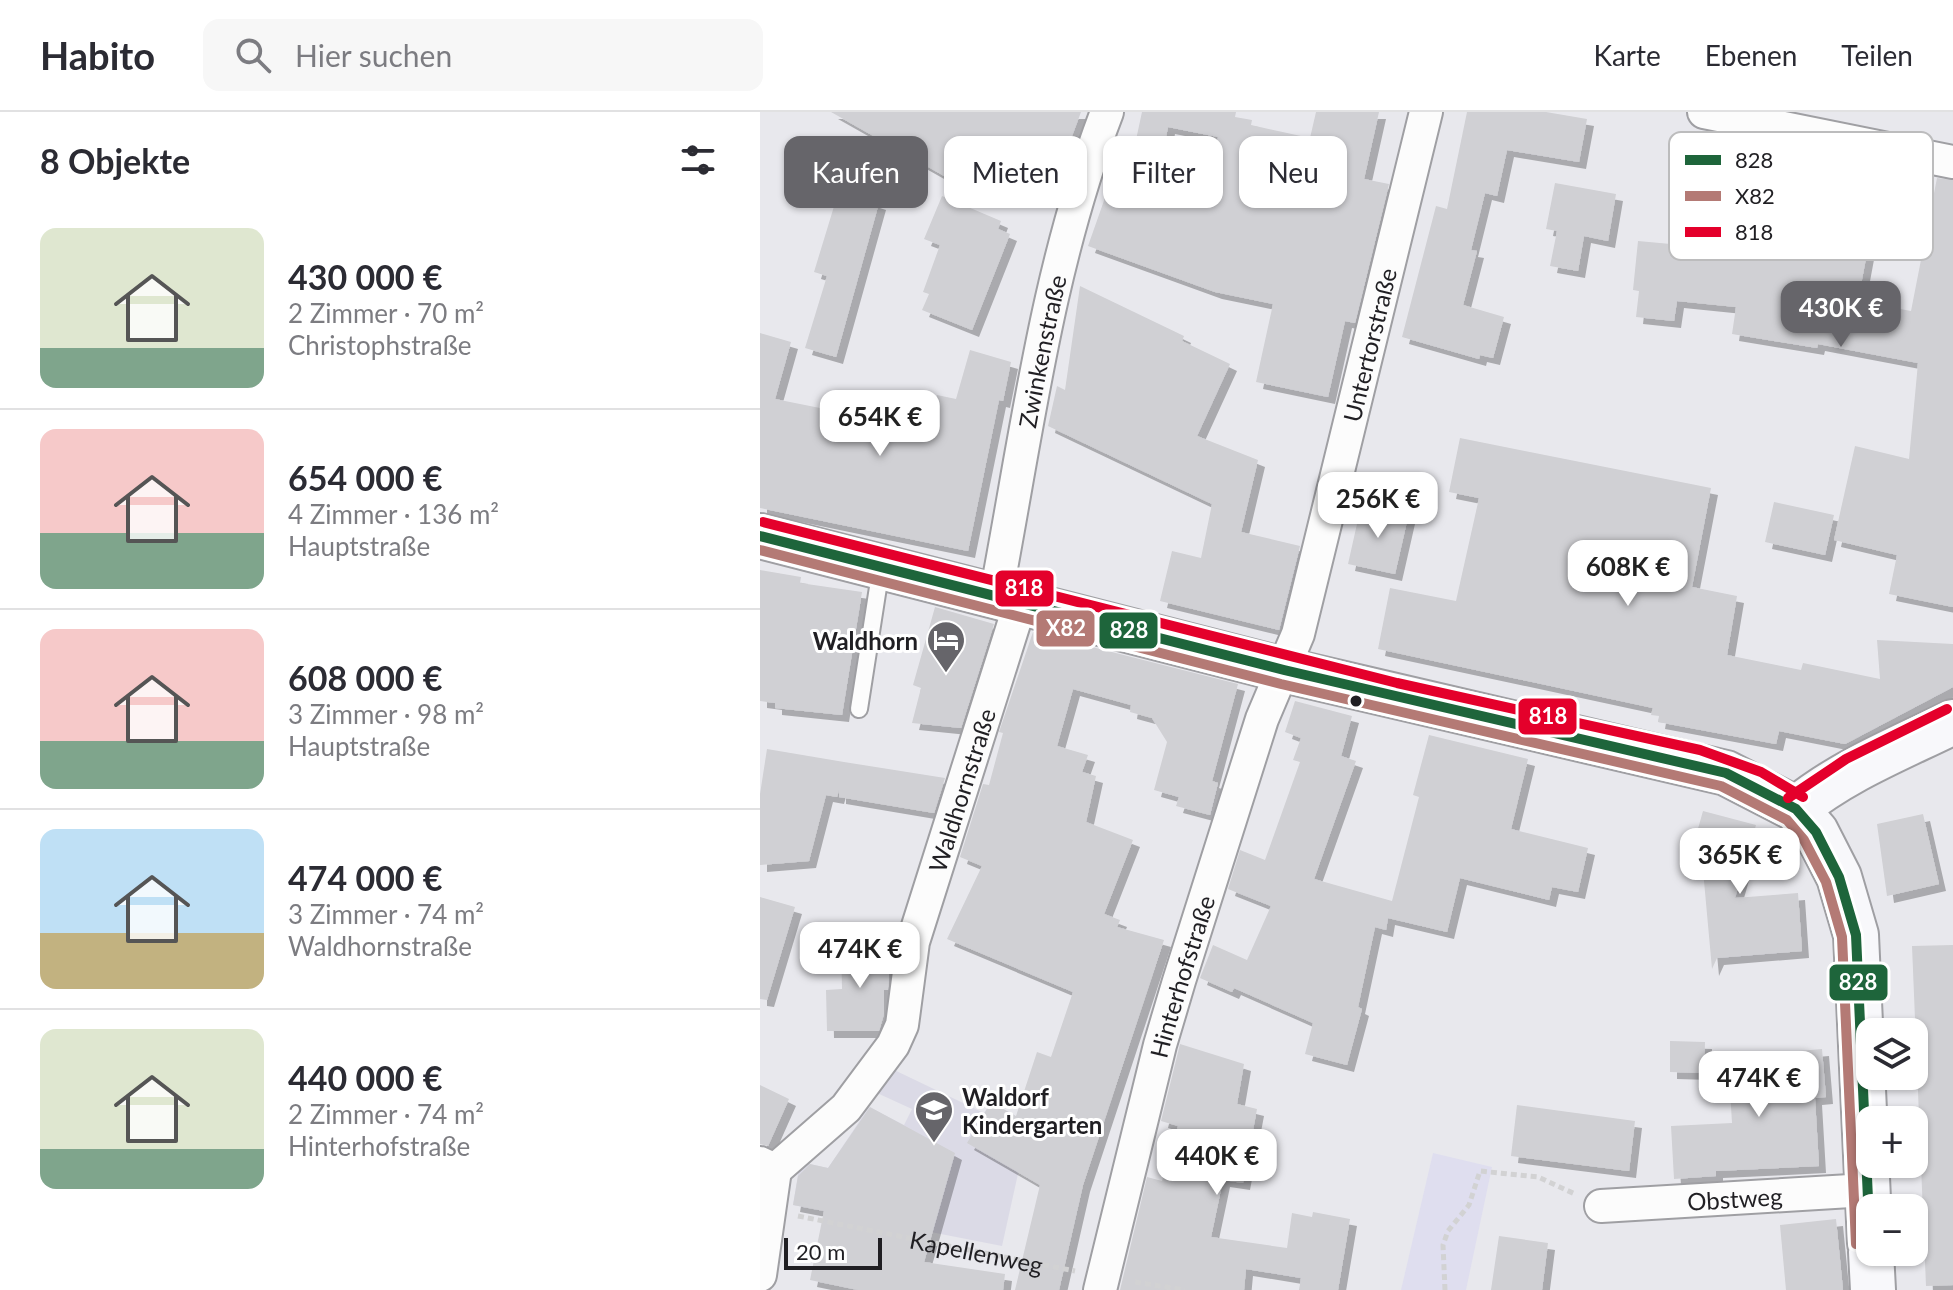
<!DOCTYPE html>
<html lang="de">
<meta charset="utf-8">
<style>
:root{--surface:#fff;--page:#f7f7f7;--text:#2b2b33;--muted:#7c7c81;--line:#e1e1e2;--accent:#66656a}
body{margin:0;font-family:Lato,sans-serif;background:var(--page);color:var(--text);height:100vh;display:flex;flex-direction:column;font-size:30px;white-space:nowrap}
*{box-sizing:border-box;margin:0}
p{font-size:26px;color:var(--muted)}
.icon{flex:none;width:44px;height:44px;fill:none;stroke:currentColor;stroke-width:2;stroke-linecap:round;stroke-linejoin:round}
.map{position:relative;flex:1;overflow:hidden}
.side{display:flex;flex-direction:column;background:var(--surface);width:760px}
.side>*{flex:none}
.hud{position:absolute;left:24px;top:24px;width:760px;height:72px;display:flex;gap:16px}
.tools{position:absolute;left:1096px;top:906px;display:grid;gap:16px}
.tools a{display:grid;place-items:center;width:72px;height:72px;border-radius:16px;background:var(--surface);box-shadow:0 2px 6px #0004;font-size:40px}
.scale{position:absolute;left:24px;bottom:20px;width:98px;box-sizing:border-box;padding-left:8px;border:4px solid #201f23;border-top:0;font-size:22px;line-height:28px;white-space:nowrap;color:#201f23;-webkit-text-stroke:6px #fff;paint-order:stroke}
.price{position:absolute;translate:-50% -68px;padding:0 18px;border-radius:16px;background:#fff;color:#222;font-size:26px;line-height:52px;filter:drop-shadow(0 2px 4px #0008)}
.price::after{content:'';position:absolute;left:50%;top:48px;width:24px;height:18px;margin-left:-12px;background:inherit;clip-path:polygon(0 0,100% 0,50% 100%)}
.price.on{background:var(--accent);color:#fff}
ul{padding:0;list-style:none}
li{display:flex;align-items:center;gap:24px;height:200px;padding:0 40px}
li+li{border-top:2px solid var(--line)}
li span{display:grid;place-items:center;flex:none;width:224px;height:160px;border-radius:16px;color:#555}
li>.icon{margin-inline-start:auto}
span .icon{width:96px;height:96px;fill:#fffc;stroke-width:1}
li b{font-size:34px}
h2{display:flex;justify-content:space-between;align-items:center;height:96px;padding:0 40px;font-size:34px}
.tag{padding:0 28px;border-radius:16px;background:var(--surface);box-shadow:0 2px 6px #0004;font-size:28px;line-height:72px}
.tag.on{background:var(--accent);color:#fff}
header{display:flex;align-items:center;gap:48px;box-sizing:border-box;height:112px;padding:0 40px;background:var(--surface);border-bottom:2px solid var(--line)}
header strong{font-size:38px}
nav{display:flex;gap:44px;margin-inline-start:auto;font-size:28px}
.search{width:560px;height:72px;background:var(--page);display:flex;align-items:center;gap:20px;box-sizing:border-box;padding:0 28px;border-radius:16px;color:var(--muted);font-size:30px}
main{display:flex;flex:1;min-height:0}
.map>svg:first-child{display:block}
</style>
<header>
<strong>Habito</strong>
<div class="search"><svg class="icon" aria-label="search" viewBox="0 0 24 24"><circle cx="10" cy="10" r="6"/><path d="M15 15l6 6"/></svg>Hier suchen</div>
<nav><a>Karte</a><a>Ebenen</a><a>Teilen</a></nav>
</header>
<main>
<section class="side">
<h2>8 Objekte<svg class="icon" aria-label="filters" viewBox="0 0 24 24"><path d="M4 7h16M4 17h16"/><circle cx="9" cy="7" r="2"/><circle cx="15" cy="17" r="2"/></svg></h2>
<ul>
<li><span style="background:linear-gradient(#dfe7d0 75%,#7fa58c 0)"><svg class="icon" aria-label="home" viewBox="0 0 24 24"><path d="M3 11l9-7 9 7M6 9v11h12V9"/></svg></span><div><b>430 000 €</b><p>2 Zimmer · 70 m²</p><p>Christophstraße</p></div></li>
<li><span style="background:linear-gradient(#f6c9c9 65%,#7fa58c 0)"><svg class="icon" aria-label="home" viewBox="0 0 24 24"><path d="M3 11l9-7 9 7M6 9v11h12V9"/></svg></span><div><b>654 000 €</b><p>4 Zimmer · 136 m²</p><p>Hauptstraße</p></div></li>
<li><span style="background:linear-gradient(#f6c9c9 70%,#7fa58c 0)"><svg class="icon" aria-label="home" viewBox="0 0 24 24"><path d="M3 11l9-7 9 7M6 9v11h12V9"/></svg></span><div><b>608 000 €</b><p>3 Zimmer · 98 m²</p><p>Hauptstraße</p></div></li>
<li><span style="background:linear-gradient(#bfe0f5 65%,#c2b280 0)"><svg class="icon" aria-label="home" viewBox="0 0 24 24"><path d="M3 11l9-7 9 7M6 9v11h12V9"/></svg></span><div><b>474 000 €</b><p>3 Zimmer · 74 m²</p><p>Waldhornstraße</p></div></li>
<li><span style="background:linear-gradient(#dfe7d0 75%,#7fa58c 0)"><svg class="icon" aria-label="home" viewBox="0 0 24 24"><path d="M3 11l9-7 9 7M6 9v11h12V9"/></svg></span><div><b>440 000 €</b><p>2 Zimmer · 74 m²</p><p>Hinterhofstraße</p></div></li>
</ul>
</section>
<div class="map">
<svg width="1193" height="1178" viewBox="0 0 1193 1178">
<defs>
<filter id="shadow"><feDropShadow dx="7" dy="7" stdDeviation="0" flood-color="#0004"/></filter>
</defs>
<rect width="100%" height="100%" fill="#e8e8ed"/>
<path fill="#dbdae6" d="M130,956L224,1001L231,990L269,1012L242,1134L33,1093L40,1050L68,1056L109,995L144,1013L152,997L117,981Z"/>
<path fill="#dfdeef" d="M673,1041L732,1055L706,1178H641Z"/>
<path fill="#d0d0d4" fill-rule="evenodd" filter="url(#shadow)" d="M71,0H321L300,56L242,33L186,65Z
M382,0H476L475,5L492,8L491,13L550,26L556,0H619L604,67L629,72L595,211L585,209L568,285L496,270L513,192L455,180L328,134L359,46L371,51ZM408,15L458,25L448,79L399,61Z
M707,0H786L827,7L819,50L747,38L737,84L725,81L711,138L717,139L703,193L744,205L733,246L720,243L719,247L642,225L676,94L687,97Z
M990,53L1036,60L1032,84L1115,98L1098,189L1151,199L1177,66L1193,68V495L1129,482L1137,443L1074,428L1095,334L1149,347L1158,251L1058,232L1057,236L972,222L976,195L917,189L914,209L876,205L879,179L873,178L878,129L976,138Z
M795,71L856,82L848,129L824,124L818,159L790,154L797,119L786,117Z
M79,78L119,91L76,245L45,236L67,164L54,160Z
M182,84L241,109L238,117L250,122L212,218L162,198L169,182L163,180L180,133L164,127Z
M320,174L424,224L422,229L470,252L437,324L498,348L481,420L540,434L519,518L400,489L412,439L441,446L452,392L288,314L297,274L305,278Z
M0,221L31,230L15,287L170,318L177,283L196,287L210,238L251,250L243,289L239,288L208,439L0,396Z
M700,326L951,376L932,475L977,484L967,543L1041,558L1043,551L1120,567L1117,528L1193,532V575L1085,632L1019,619L1016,632L898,610L899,604L891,603L893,596L618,537L630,476L696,489L719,386L689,380Z
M1014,390L1074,403L1065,443L1005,430Z
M601,394L648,405L635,462L588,452Z
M0,458L41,465L40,471L102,480L82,603L15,596V591L0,589Z
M175,495L234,512L201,616L152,611L161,576L153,573Z
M273,520L478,572L452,669L458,671L450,703L416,694L419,685L394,678L407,630L392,606L370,600L371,593L313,577L297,634L328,643L322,660L336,664L326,710L373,728L344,802L360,808L357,815L404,828L323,1073L299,1178H255L280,1073L207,1031L231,990L256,1004L277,940L291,945L313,880L187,827L222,754L200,745L223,672L229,673L243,621L239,620Z
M535,589L592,604L581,644L596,649L554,767L632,789L659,685L653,683L669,623L768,647L751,717L828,736L818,780L792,775L789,788L700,766L687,820L628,806L626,818L615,815L598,895L602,897L587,953L545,942L553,911L474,876L472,880L440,866L453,833L487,848L511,794L468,777L480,738L505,748L540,650L533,648L541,626L525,620Z
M7,637L84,650L185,666L174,701L79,685V678L77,685L66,683L49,749L0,753V682Z
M943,699L996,713L975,786L1038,781L1042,839L957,846L952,857L943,758L928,752Z
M1163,702L1179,772L1127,784L1117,712Z
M0,785L35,795L7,888L0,887Z
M129,833V865L128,878H124V902L119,919H67L66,878L82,877L81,834Z
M1193,833V1173L1166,1174L1152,834Z
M910,929L945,930L944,961L910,960Z
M420,932L484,952L477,992L497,997L483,1071L463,1068L451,1125L527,1136L532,1101L552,1105L553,1100L590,1107L578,1178H539L541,1166L486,1157L484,1178H360L387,1065L402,1069L418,1014L401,1009Z
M1062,937L1066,985L1055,986L1059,1054L956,1059V1064L914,1067L911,1014L972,1011L968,945Z
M0,973L29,987L8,1034L0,1032Z
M757,993L875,1009L869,1059L751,1044Z
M110,995L195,1041L164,1150L245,1162L243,1178H98L50,1168L64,1099L33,1093L38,1064L50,1052L68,1056Z
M1076,1107L1083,1178H1026L1020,1113Z
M739,1124L788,1131L782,1178H731Z"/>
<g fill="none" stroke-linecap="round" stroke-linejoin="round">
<defs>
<path id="lane" d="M99,597L121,456"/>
<g id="street">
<path d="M944,0L1193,50"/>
<path id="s2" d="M236,483C267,320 287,156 347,0"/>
<path d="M0,1051L15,1058L0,1163"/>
<path id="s3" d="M15,1058L86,996L133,933L142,913L153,830L261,489"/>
<path id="s4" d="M841,1094L1107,1078"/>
<path id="s5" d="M340,1178L400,933L419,869L502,607L538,522L666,0"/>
</g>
<path id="secondary" d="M0,424L524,558L966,661L1036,697L1056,720L1079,765L1096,823L1110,1131
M1036,697C1084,658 1138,637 1193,610
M1111,1140L1113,1178"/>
</defs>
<use href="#lane" stroke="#9f9fa3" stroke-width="20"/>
<use href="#street" stroke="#9f9fa3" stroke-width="36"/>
<use href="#secondary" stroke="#9f9fa3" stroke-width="48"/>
<g stroke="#d2d2d3" stroke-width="5" stroke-dasharray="6 4" stroke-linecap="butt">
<path id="s1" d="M38,1104L315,1159"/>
<path d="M375,1170L425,1178"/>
<path d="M685,1178L683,1133L688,1119L709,1093L720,1059L778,1065L815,1082"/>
</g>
<use href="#lane" stroke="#fcfcfc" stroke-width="16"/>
<use href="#street" stroke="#fcfcfc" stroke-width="32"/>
<use href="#secondary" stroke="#f8f8fb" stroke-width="44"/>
<defs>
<path id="bus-1" d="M0,424L524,558L966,661L1036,697L1056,720L1079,765L1096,823L1110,1131"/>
<path id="bus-2" d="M0,438L521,572L961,674L1027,708L1044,728L1066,770L1082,825L1096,1132"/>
<path id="bus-3" d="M3,410L637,571L940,638L1001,660L1043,685
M1028,686L1086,647L1187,597"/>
</defs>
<use href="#bus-1" stroke="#fff" stroke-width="16"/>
<use href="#bus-2" stroke="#fff" stroke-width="16"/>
<use href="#bus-3" stroke="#fff" stroke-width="16"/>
<use href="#bus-1" stroke="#1e653b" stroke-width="10"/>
<use href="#bus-2" stroke="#b47a75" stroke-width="10"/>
<use href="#bus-3" stroke="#e4002b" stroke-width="10"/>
</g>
<defs>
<symbol id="hotel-pin" viewBox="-11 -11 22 30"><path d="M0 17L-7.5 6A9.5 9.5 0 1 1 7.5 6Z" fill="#66656a" stroke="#fff"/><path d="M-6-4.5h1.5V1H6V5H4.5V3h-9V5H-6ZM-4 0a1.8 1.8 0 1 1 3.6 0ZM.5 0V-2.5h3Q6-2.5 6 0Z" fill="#fff"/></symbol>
<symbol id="school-pin" viewBox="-11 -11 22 30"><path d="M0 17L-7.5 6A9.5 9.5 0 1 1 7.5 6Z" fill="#66656a" stroke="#fff"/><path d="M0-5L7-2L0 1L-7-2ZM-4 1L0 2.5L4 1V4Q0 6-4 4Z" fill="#fff"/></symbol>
</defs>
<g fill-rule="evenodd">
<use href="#hotel-pin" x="164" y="506" width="44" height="60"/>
<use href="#school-pin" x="152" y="976" width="44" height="60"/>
</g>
<circle fill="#201f23" stroke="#fff" stroke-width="3" cx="596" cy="589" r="7"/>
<g text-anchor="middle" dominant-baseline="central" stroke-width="6" stroke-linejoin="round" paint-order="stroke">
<g font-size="24" fill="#201f23" stroke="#fff">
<text stroke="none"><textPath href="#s5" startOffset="984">Untertorstraße</textPath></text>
<text stroke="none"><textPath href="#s2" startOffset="248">Zwinkenstraße</textPath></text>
<text stroke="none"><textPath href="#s3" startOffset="438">Waldhornstraße</textPath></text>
<text stroke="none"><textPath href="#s5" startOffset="324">Hinterhofstraße</textPath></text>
<text stroke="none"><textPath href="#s4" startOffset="134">Obstweg</textPath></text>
<text stroke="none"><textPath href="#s1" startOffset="182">Kapellenweg</textPath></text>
</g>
<g font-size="24" font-weight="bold" fill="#201f23" stroke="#fff" text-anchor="end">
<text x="158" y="528">Waldhorn</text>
<text x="202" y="984" text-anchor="start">Waldorf<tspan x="202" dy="28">Kindergarten</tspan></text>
</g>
</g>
<rect x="909" y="20" width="264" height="128" rx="12" fill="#fff" stroke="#bcbcbd" stroke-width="2"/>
<rect x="925" y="43" width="36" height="10" fill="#1e653b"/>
<rect x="925" y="79" width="36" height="10" fill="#b47a75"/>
<rect x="925" y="115" width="36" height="10" fill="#e4002b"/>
<g font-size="22" fill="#201f23">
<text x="975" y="56">828</text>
<text x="975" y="92">X82</text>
<text x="975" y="128">818</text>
</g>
<g stroke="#fff" stroke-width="3">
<rect x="234" y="457" width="61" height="39" rx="8" fill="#e4002b"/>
<rect x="275" y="497" width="61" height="39" rx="8" fill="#b47a75"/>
<rect x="338" y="499" width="61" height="39" rx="8" fill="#1e653b"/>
<rect x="757" y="585" width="61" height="39" rx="8" fill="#e4002b"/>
<rect x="1068" y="851" width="61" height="39" rx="8" fill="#1e653b"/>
</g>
<g font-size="22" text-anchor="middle" font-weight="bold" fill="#fff">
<text x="264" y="484">818</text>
<text x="306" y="524">X82</text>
<text x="369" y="526">828</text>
<text x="788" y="612">818</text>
<text x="1098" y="878">828</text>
</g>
</svg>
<div class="tools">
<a><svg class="icon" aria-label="layers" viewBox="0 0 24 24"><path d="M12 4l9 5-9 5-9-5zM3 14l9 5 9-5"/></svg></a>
<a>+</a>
<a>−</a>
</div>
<div class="scale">20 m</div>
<b class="price on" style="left:1081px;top:237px">430K €</b>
<b class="price" style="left:120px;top:346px">654K €</b>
<b class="price" style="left:618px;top:428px">256K €</b>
<b class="price" style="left:868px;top:496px">608K €</b>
<b class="price" style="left:980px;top:784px">365K €</b>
<b class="price" style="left:100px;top:878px">474K €</b>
<b class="price" style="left:999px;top:1007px">474K €</b>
<b class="price" style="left:457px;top:1085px">440K €</b>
<div class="hud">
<a class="tag on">Kaufen</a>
<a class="tag">Mieten</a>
<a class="tag">Filter</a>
<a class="tag">Neu</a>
</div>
</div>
</main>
